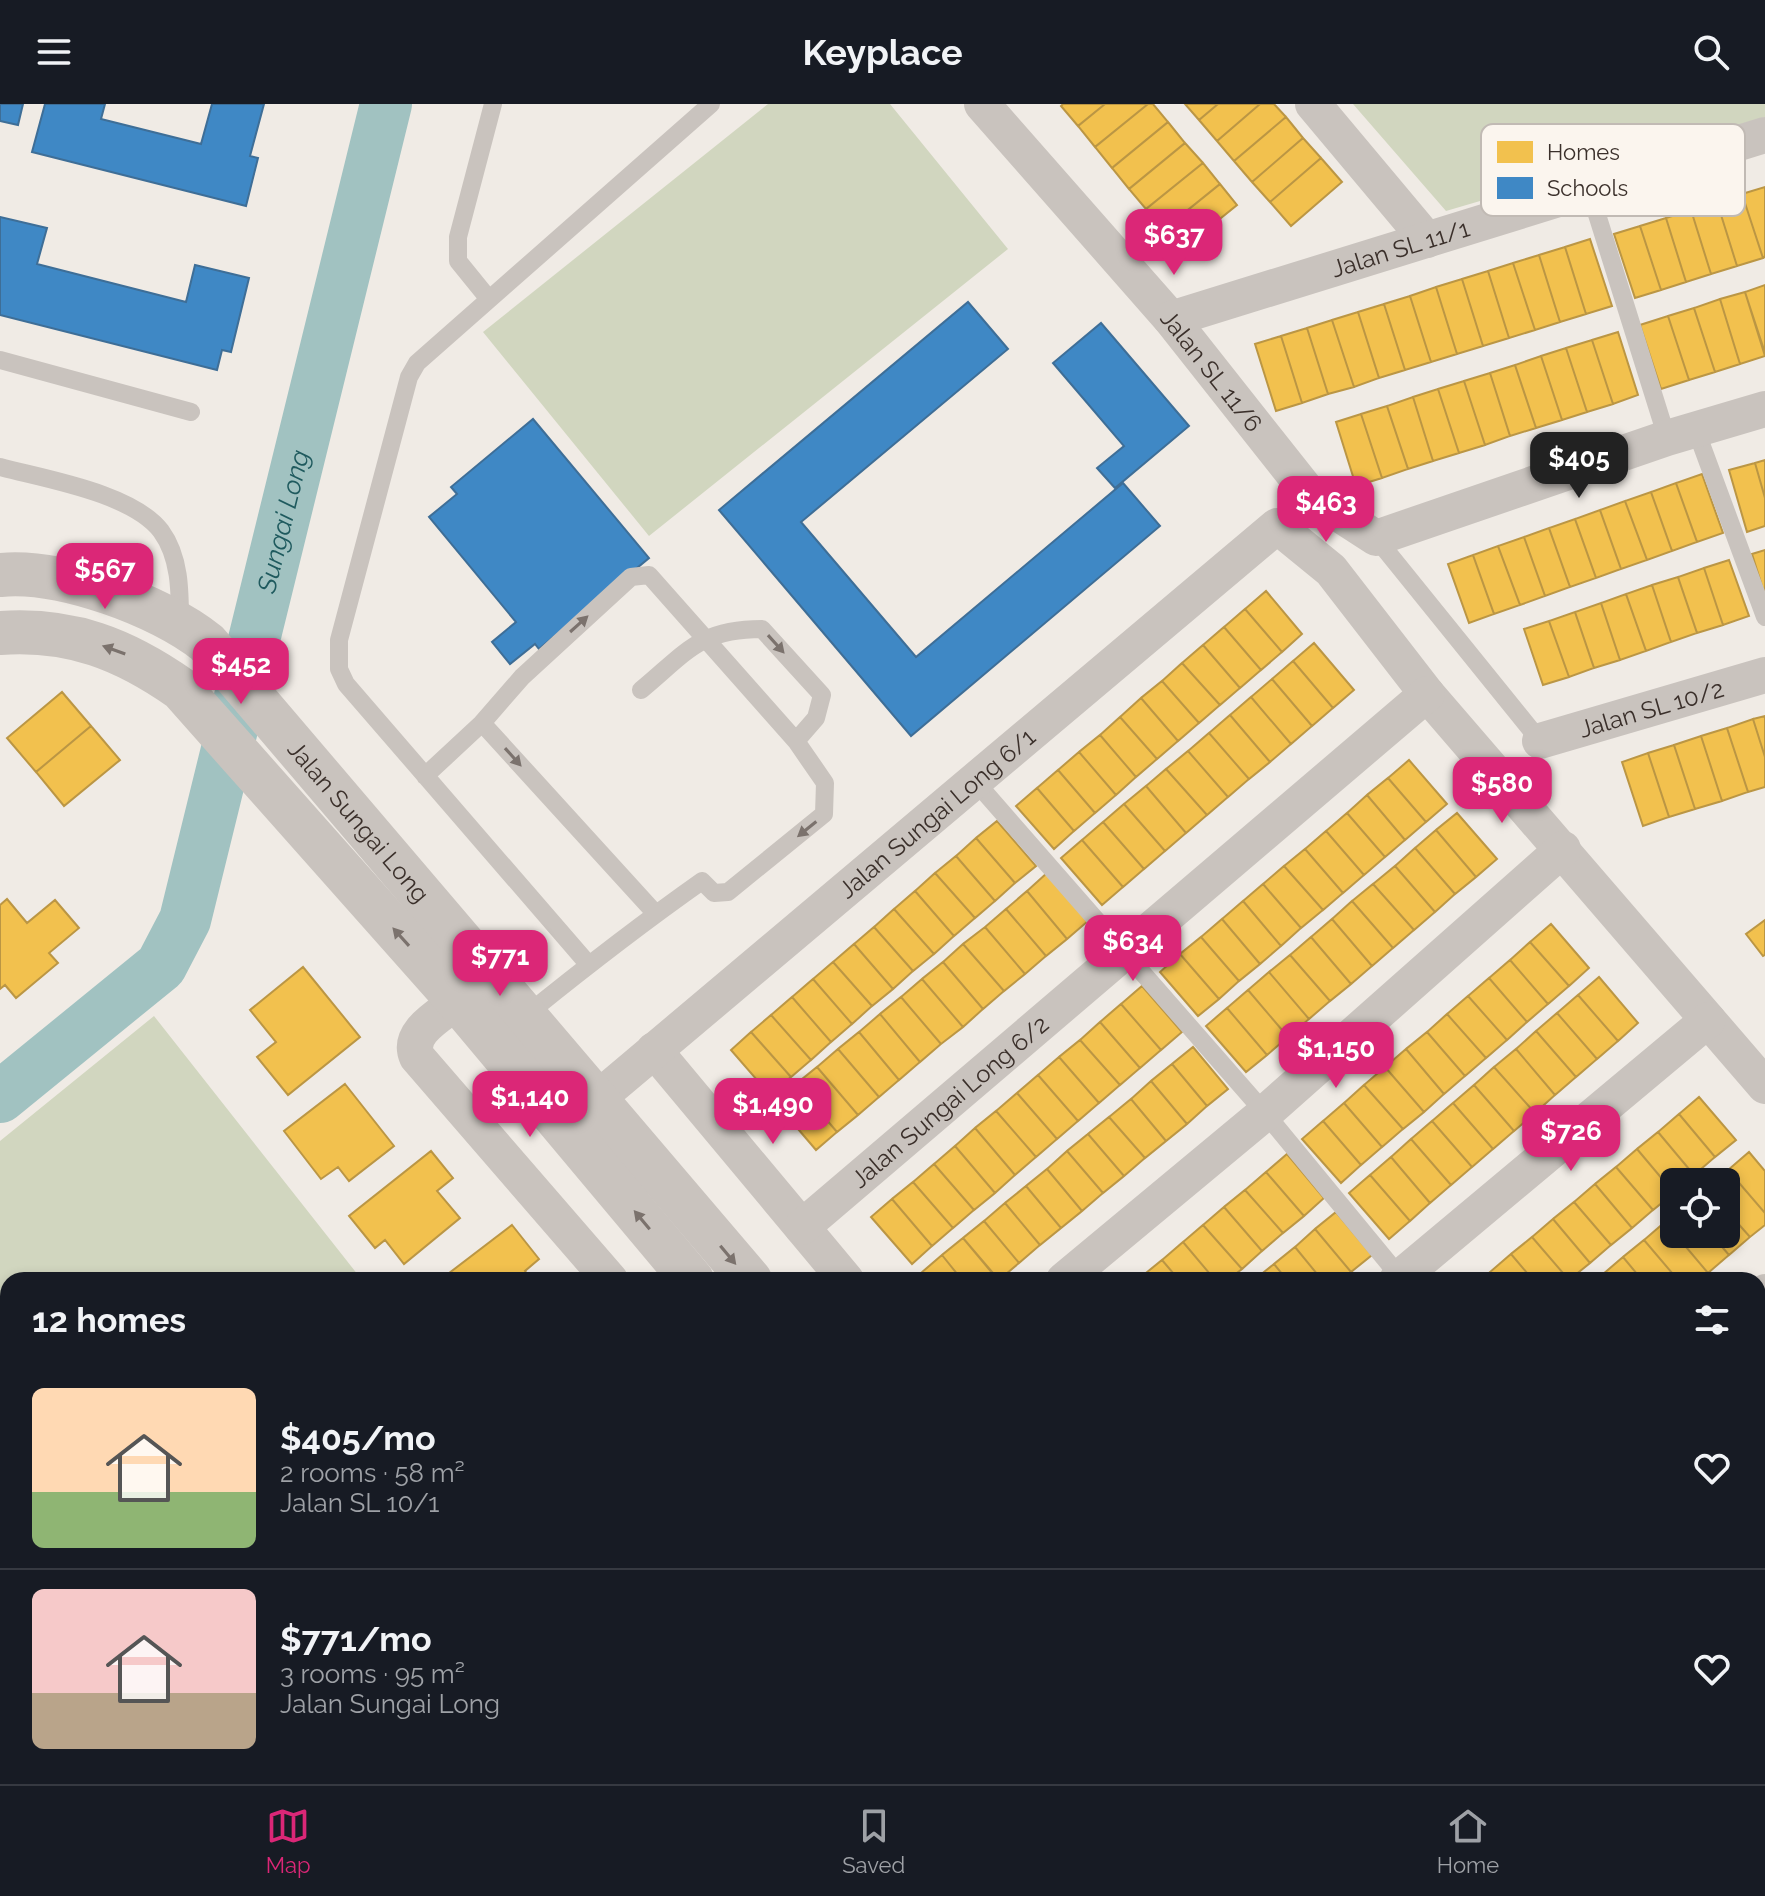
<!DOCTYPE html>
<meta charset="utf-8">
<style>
:root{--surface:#171b24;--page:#20242c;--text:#f1f3f6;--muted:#9ea1a6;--line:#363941;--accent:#db2777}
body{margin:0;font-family:Raleway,sans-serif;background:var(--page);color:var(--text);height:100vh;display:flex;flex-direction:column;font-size:30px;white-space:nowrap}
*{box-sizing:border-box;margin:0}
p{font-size:26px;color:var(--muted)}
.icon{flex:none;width:44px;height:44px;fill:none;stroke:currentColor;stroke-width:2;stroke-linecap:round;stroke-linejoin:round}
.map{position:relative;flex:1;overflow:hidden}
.details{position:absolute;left:0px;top:1168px;width:1766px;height:512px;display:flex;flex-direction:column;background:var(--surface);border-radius:24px 24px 0 0;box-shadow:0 4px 12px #0003}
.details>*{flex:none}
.controls{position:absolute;left:1660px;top:1064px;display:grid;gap:16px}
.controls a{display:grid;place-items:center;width:80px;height:80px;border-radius:12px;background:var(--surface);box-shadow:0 4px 12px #0003;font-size:40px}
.price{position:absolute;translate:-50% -68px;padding:0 18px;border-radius:16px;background:var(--accent);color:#fff;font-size:26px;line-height:52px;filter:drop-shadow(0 2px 4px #0008)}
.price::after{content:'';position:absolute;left:50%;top:48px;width:24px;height:18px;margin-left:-12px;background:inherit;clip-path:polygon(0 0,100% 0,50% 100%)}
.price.current{background:#222;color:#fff}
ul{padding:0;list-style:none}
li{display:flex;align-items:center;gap:24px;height:200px;padding:0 32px}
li+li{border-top:2px solid var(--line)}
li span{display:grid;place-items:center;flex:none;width:224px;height:160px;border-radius:12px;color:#555}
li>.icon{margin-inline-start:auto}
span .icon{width:96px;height:96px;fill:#fffc;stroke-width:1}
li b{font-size:34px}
h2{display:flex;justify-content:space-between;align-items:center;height:96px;padding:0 32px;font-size:34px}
header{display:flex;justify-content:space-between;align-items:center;height:104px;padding:0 32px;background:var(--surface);font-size:36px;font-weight:700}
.tab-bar{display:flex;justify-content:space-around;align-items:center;height:112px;border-top:2px solid var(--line);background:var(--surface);font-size:22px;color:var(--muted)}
.tab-bar a{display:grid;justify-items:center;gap:4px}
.tab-bar .current{color:var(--accent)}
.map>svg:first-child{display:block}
</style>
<header><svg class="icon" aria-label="menu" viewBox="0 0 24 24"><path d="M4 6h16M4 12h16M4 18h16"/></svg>Keyplace<svg class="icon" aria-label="search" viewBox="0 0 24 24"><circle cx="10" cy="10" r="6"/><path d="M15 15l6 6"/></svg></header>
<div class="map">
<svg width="1765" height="1680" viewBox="0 0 1765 1680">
<rect width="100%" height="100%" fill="#f0ebe5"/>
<path fill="#d1d6bf" d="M768,0H890L1008,145L649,432L483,228Z
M1353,0H1765V13L1446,107Z
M154,912L362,1176H8V1672H748L754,1680H0V1037Z
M1301,1672H1653L1657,1677L1653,1680H1308Z"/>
<path fill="#f2c14e" stroke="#bb9644" stroke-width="2" d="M1063,0H1105L1078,22L1061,2Z
M1105,0H1148L1095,43L1078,22Z
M1148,0H1153L1168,18L1112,64L1095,43Z
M1185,0H1218L1199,16Z
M1218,0H1260L1217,37L1199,16Z
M1260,0H1274L1286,13L1234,57L1217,37Z
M1286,13L1303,34L1252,78L1234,57Z
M1168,18L1185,39L1129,85L1112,64Z
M1303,34L1321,54L1270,98L1252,78Z
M1185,39L1203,59L1146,105L1129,85Z
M1321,54L1342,78L1291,122L1270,98Z
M1203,59L1220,80L1163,126L1146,105Z
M1220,80L1237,101L1180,147L1163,126Z
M1765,83V153L1763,154L1742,90Z
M1742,90L1763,154L1737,162L1717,98Z
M1717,98L1737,162L1711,170L1691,106Z
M1691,106L1711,170L1686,178L1666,114Z
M1666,114L1686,178L1661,186L1640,122Z
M1640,122L1661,186L1635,194L1614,130Z
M1590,135L1612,202L1586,210L1565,143Z
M1565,143L1586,210L1560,218L1539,151Z
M1539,151L1560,218L1535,226L1513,159Z
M1513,159L1535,226L1509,234L1488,167Z
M1488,167L1509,234L1483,242L1462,175Z
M1462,175L1483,242L1457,250L1436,183Z
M1765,181V249L1745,188Z
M1436,183L1457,250L1431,258L1410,192Z
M1745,188L1765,252L1740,260L1720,195Z
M1410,192L1431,258L1405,266L1384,200Z
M1720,195L1740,260L1715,268L1694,204Z
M1384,200L1405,266L1379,274L1358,208Z
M1694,204L1715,268L1689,276L1668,212Z
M1358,208L1379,274L1354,283L1332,216Z
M1668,212L1689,276L1661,285L1640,221Z
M1332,216L1354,283L1328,290L1307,224Z
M1307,224L1328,290L1302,299L1281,232Z
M1618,228L1638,291L1613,300L1592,236Z
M1281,232L1302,299L1276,307L1255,240Z
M1592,236L1613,300L1587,308L1566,244Z
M1566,244L1587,308L1562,316L1541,252Z
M1541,252L1562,316L1536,324L1515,261Z
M1515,261L1536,324L1510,332L1490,269Z
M1490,269L1510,332L1485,341L1464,277Z
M1464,277L1485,341L1459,349L1438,285Z
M1438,285L1459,349L1433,357L1413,293Z
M1413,293L1433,357L1408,365L1387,302Z
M1387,302L1408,365L1382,374L1361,310Z
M1361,310L1382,374L1356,382L1336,318Z
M1765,356V394L1755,359Z
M1755,359L1765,394V422L1747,428L1729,366Z
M1702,370L1723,429L1697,438L1676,379Z
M1676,379L1697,438L1672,447L1651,388Z
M1651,388L1672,447L1647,456L1625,397Z
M1625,397L1647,456L1621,465L1600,406Z
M1600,406L1621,465L1596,474L1575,415Z
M1575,415L1596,474L1570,483L1549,424Z
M1549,424L1570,483L1545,492L1524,433Z
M1524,433L1545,492L1520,501L1498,442Z
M1498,442L1520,501L1494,510L1473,451Z
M1765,446V492L1752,450Z
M1473,451L1494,510L1469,519L1448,460Z
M1729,456L1749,512L1723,521L1704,464Z
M1704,464L1723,521L1697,529L1678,473Z
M1678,473L1697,529L1671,538L1652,481Z
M1652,481L1671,538L1646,547L1626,490Z
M1266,487L1302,530L1282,548L1245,505Z
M1626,490L1646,547L1620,556L1601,499Z
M1601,499L1620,556L1594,564L1575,508Z
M1245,505L1282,548L1261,566L1224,523Z
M1575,508L1594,564L1569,573L1549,517Z
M1549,517L1569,573L1543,581L1524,525Z
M1224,523L1261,566L1240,584L1203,541Z
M1314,539L1354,586L1333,604L1293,557Z
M1203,541L1240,584L1220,601L1182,559Z
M1293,557L1333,604L1312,622L1272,575Z
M1182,559L1220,601L1199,619L1162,577Z
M1272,575L1312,622L1291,640L1251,593Z
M1162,577L1199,619L1178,637L1141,594Z
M62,588L91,622L36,668L7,634Z
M1251,593L1291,640L1270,658L1230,611Z
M1141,594L1178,637L1157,655L1120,613Z
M1230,611L1270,658L1249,675L1209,629Z
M1765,612V653L1753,615Z
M1120,613L1157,655L1136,673L1100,631Z
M1753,615L1765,653V683L1748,688L1727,624Z
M91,622L120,656L64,702L36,668Z
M1727,624L1748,688L1722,697L1701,632Z
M1209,629L1249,675L1228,693L1188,647Z
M1100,631L1136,673L1116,691L1079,648Z
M1701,632L1722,697L1695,705L1674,641Z
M1674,641L1695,705L1669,713L1648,649Z
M1188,647L1228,693L1207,711L1166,665Z
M1079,648L1116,691L1095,709L1058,666Z
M1648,649L1669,713L1643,722L1622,658Z
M1409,656L1447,700L1426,718L1388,674Z
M1166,665L1207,711L1186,729L1146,682Z
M1058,666L1095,709L1074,727L1037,684Z
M1388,674L1426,718L1405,736L1367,691Z
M1146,682L1186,729L1165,747L1124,700Z
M1037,684L1074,727L1054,745L1016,702Z
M1367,691L1405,736L1385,753L1347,709Z
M1124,700L1165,747L1144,765L1103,718Z
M1347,709L1385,753L1364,771L1326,727Z
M1457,709L1497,755L1476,773L1436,726Z
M997,717L1036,762L1015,779L976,734Z
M1103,718L1144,765L1123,783L1082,736Z
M1436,726L1476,773L1455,790L1415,744Z
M1326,727L1364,771L1343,789L1305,745Z
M976,734L1015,779L995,797L956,752Z
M1082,736L1123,783L1102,801L1061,754Z
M1415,744L1455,790L1435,808L1395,762Z
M1305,745L1343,789L1323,806L1284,762Z
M956,752L995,797L975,814L935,769Z
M1284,762L1323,806L1301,824L1263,780Z
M1395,762L1435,808L1414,826L1373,780Z
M935,769L975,814L954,832L915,787Z
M1047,769L1088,817L1067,835L1027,787Z
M1263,780L1301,824L1281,842L1243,797Z
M1373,780L1414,826L1393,844L1352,797Z
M915,787L954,832L934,850L894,805Z
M1027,787L1067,835L1046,852L1006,805Z
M7,795L27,819L55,796L79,824L49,849L58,859L16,894L5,881L0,885V801Z
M1243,797L1281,842L1260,860L1222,815Z
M1352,797L1393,844L1372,862L1332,815Z
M894,805L934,850L913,867L874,823Z
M1006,805L1046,852L1025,870L985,823Z
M1222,815L1260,860L1239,877L1201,833Z
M1332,815L1372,862L1351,880L1311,833Z
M1765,816V851L1763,852L1746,830Z
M1551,820L1589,864L1569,882L1530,838Z
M874,823L913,867L893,885L854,840Z
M985,823L1025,870L1004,887L963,840Z
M1201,833L1239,877L1219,895L1180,850Z
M1311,833L1351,880L1330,897L1290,851Z
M1530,838L1569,882L1548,900L1510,856Z
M854,840L893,885L872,902L833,858Z
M963,840L1004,887L983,905L943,858Z
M1180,850L1219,895L1198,912L1160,868Z
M1290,851L1330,897L1309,915L1269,868Z
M1510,856L1548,900L1527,918L1489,874Z
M833,858L872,902L852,920L813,875Z
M943,858L983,905L963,923L922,875Z
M303,863L360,933L288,991L257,953L276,938L250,906Z
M1269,868L1309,915L1288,933L1248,886Z
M1599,873L1638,919L1618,937L1578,891Z
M1489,874L1527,918L1507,936L1468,892Z
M813,875L852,920L831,938L792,893Z
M922,875L963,923L941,940L901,893Z
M1142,882L1182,928L1161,946L1121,900Z
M1248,886L1288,933L1267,951L1227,904Z
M1578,891L1618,937L1597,955L1557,909Z
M1468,892L1507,936L1486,954L1447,910Z
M792,893L831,938L811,956L771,911Z
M901,893L941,940L920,958L880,910Z
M1121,900L1161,946L1140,964L1100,918Z
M1227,904L1267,951L1246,968L1206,922Z
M1557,909L1597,955L1576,973L1536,927Z
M880,910L920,958L899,976L859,928Z
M1447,910L1486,954L1465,972L1427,928Z
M771,911L811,956L791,973L751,928Z
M1100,918L1140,964L1120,981L1080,936Z
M1536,927L1576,973L1555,991L1516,945Z
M751,928L791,973L770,991L731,946Z
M859,928L899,976L879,993L838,945Z
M1427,928L1465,972L1444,990L1406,945Z
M1080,936L1120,981L1099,999L1059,953Z
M1193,943L1228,985L1207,1002L1172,960Z
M838,945L879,993L858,1011L817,963Z
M1406,945L1444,990L1424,1008L1385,963Z
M1516,945L1555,991L1535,1009L1494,963Z
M1059,953L1099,999L1078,1017L1038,971Z
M1172,960L1207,1002L1187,1020L1151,977Z
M817,963L858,1011L837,1028L796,980Z
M1385,963L1424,1008L1403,1025L1364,981Z
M1494,963L1535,1009L1514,1027L1474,981Z
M1038,971L1078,1017L1057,1035L1017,989Z
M1151,977L1187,1020L1166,1037L1131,995Z
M345,980L394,1042L349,1077L338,1063L321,1075L284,1027Z
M796,980L837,1028L816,1046L775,998Z
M1364,981L1403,1025L1382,1043L1344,999Z
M1474,981L1514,1027L1493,1045L1453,999Z
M1017,989L1057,1035L1036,1053L996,1007Z
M1699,993L1736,1036L1715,1053L1679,1010Z
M1131,995L1166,1037L1145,1054L1109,1013Z
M1344,999L1382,1043L1361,1061L1323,1017Z
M1453,999L1493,1045L1472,1063L1432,1017Z
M996,1007L1036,1053L1015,1071L975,1024Z
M1679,1010L1715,1053L1694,1071L1658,1028Z
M1109,1013L1145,1054L1124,1072L1088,1030Z
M1323,1017L1361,1061L1341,1079L1302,1035Z
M1432,1017L1472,1063L1451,1081L1411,1035Z
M975,1024L1015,1071L995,1089L955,1042Z
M1658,1028L1694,1071L1686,1078H1674V1089L1637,1045Z
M1088,1030L1124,1072L1103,1089L1067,1047Z
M1411,1035L1451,1081L1430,1099L1391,1053Z
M955,1042L995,1089L974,1106L934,1060Z
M1637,1045L1674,1089L1653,1106L1616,1063Z
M431,1047L453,1074L437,1087L460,1114L404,1160L385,1136L375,1144L349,1112Z
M1067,1047L1103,1089L1082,1107L1047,1065Z
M1749,1048L1765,1067V1109L1728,1066Z
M1287,1050L1324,1094L1304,1112L1266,1068Z
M1391,1053L1430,1099L1410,1117L1370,1071Z
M934,1060L974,1106L953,1124L913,1078Z
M1616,1063L1653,1106L1632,1124L1595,1080Z
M1047,1065L1082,1107L1061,1124L1026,1082Z
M1728,1066L1765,1109V1121L1750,1133L1726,1106V1078H1713Z
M1266,1068L1304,1112L1283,1129L1245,1086Z
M1370,1071L1410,1117L1389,1135L1349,1089Z
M913,1078L953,1124L932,1142L892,1095Z
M1595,1080L1632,1124L1611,1141L1574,1098Z
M1026,1082L1061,1124L1040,1141L1005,1099Z
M1245,1086L1283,1129L1262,1147L1224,1103Z
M892,1095L932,1142L912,1160L871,1113Z
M1574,1098L1611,1141L1590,1159L1553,1115Z
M1005,1099L1040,1141L1019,1159L984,1117Z
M1224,1103L1262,1147L1242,1165L1203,1121Z
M1726,1106L1750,1133L1729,1151L1711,1130H1726Z
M1336,1108L1372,1151L1351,1168L1315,1125Z
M1553,1115L1590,1159L1569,1176L1532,1133Z
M984,1117L1019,1159L999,1176L963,1134Z
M1665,1118L1708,1169L1700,1176H1678L1644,1136Z
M512,1121L539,1155L525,1167L532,1176H440Z
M1203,1121L1242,1165L1228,1176H1215L1183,1138Z
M1315,1125L1351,1168L1343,1176H1322L1295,1143Z
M1675,1130H1711L1729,1151L1708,1169Z
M1532,1133L1569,1176H1533L1511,1150Z
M963,1134L998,1176H962L942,1151Z
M1644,1136L1678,1176H1642L1623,1153Z
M1183,1138L1215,1176H1179L1162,1156Z
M1295,1143L1322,1176H1287L1274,1160Z
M1511,1150L1533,1176H1497L1490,1168Z
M942,1151L962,1176H927L921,1169Z
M1623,1153L1642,1176H1606L1602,1171Z
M1162,1156L1179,1176H1144L1141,1173Z
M1274,1160L1287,1176H1254Z
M1765,1237V1277L1758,1269V1243Z
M1758,1269L1765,1277V1319L1758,1310Z
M1762,1361L1765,1364V1405L1758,1397V1365Z
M1758,1397L1765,1405L1764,1445L1758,1438Z
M1761,1568L1765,1573V1615L1758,1607V1571Z
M1758,1607L1765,1615V1657L1758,1649Z
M808,1672H910L900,1680H815Z
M1706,1672H1742L1744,1675L1738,1680H1713Z"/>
<path fill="#3f88c5" stroke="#3e6e97" stroke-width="2" d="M0,0H23L18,21L0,17Z
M45,0H105L101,15L201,40L212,0H264L250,52L258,54L246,102L32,48Z
M0,113L47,124L37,160L186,198L195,161L249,174L231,248L222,246L217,266L0,211Z
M968,198L1008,245L801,418L916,553L1123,379L1160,422L911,632L719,406Z
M1101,219L1189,322L1115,384L1097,364L1124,342L1053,259Z
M533,315L649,454L539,545L535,540L510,560L492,538L516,518L429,413L457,390L451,383Z"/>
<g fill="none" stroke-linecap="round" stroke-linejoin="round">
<path stroke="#a1c2c1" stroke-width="52" id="s1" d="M0,993L161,862L185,816L386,0"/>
<path stroke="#c9c3be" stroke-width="18" d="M1589,85L1667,334
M488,194L458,157V133L493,0
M0,256L191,308
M1696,326L1765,513
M0,363C45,375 132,389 161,427C180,453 180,487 180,518
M1376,434L1540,637
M641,586C686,549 699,525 762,525L822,591L816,614L796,637
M425,672L482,619
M974,676L1265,1009L1400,1173
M589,861L346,580L339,565V536L409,273L417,259L711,0
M525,912C583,865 641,820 702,777L714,789L728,788L824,710L825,679L796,637L649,471L631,473L522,573L482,619L656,810
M1690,1672L1697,1680"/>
<g stroke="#c9c3be" stroke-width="36">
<path id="s2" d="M982,0L1171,215L1311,392L1376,434L1667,334L1765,305"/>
<path d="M1313,0L1427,136"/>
<path id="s3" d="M1171,215L1765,31"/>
<path id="s4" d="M1540,637L1765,571"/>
<path d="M458,897C441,911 406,928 417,953L610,1176"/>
<path d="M654,946L846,1176"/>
<path id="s5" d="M597,995L1277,422L1331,466L1427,590L1765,982"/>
<path id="s6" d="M802,1123L1427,590"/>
<path d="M1064,1176L1265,1009L1563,745"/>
<path d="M1397,1176L1708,916"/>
<path d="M1758,1194L1765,1188"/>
<path d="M1758,1512L1765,1506"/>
<path d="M1036,1672L1043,1680"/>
<path d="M1274,1672L1281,1680"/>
</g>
<g stroke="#c9c3be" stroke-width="44">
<path id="s7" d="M0,471C60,465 160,501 207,539L750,1176"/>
<path d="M0,529C71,524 124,545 181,585L458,897L692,1176"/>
<path d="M1110,1672L1117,1680"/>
<path d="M1174,1672L1181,1680"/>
</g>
</g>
<defs><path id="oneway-solid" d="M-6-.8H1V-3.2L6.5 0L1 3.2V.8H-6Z" transform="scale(2)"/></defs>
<g fill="#7b726d">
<use href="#oneway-solid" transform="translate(579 520) rotate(-42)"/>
<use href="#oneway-solid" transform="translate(776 540) rotate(48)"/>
<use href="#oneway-solid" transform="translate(114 546) rotate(-160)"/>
<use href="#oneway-solid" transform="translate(513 653) rotate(48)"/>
<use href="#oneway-solid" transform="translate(807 725) rotate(141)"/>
<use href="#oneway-solid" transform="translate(401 833) rotate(-132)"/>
<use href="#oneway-solid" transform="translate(642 1116) rotate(-130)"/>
<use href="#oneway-solid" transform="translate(728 1151) rotate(50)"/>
</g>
<g text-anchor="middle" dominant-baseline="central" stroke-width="8" stroke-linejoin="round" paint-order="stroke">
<g font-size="24" fill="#3b302b" stroke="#fbf5ee">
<text stroke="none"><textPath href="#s3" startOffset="240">Jalan SL 11/1</textPath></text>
<text stroke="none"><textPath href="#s2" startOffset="352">Jalan SL 11/6</textPath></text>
<text stroke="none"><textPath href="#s4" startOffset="116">Jalan SL 10/2</textPath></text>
<text stroke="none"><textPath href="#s5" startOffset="444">Jalan Sungai Long 6/1</textPath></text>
<text stroke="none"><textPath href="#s7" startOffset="456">Jalan Sungai Long</textPath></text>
<text stroke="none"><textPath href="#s6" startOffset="194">Jalan Sungai Long 6/2</textPath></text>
</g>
<g font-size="26" font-style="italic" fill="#1f5a5e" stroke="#fbf5ee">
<text stroke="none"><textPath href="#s1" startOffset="670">Sungai Long</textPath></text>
</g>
</g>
<rect x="1481" y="20" width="264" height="92" rx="12" fill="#fbf5ee" stroke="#c1bab4" stroke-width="2"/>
<rect x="1497" y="37" width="36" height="22" fill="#f2c14e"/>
<rect x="1497" y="73" width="36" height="22" fill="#3f88c5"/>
<g font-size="22" fill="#3b302b">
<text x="1547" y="56">Homes</text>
<text x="1547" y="92">Schools</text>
</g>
</svg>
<div class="controls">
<a><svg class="icon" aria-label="locate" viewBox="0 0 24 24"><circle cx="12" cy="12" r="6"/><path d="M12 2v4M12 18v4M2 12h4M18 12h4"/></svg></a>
</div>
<b class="price" style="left:1174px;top:173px">$637</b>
<b class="price current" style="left:1579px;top:396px">$405</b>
<b class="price" style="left:1326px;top:440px">$463</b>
<b class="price" style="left:105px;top:507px">$567</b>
<b class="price" style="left:241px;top:602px">$452</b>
<b class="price" style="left:1502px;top:721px">$580</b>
<b class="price" style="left:1133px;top:879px">$634</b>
<b class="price" style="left:500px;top:894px">$771</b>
<b class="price" style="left:1336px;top:986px">$1,150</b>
<b class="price" style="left:530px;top:1035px">$1,140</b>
<b class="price" style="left:773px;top:1042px">$1,490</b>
<b class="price" style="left:1571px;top:1069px">$726</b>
<section class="details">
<h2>12 homes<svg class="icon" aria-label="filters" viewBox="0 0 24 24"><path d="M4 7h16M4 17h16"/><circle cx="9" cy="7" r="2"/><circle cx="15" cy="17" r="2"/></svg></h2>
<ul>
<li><span style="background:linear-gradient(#ffd9b3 65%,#8fb573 0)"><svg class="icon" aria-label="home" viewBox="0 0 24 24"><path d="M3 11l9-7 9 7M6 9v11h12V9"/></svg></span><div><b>$405/mo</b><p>2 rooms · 58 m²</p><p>Jalan SL 10/1</p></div><svg class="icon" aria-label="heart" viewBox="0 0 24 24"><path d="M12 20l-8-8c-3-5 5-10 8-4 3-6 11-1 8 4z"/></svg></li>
<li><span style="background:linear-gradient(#f6c9c9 65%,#b9a48a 0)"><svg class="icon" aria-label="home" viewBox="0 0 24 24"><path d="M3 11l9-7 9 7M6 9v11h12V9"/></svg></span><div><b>$771/mo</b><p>3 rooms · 95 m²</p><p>Jalan Sungai Long</p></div><svg class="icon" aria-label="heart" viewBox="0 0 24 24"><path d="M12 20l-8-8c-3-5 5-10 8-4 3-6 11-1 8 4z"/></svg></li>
</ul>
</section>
</div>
<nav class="tab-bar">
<a class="current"><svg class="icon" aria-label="map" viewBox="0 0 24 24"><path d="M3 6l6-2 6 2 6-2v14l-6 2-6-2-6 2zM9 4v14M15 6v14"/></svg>Map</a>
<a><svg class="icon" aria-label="saved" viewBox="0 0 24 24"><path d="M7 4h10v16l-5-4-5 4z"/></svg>Saved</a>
<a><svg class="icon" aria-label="home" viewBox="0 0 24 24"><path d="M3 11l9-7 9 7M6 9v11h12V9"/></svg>Home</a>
</nav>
